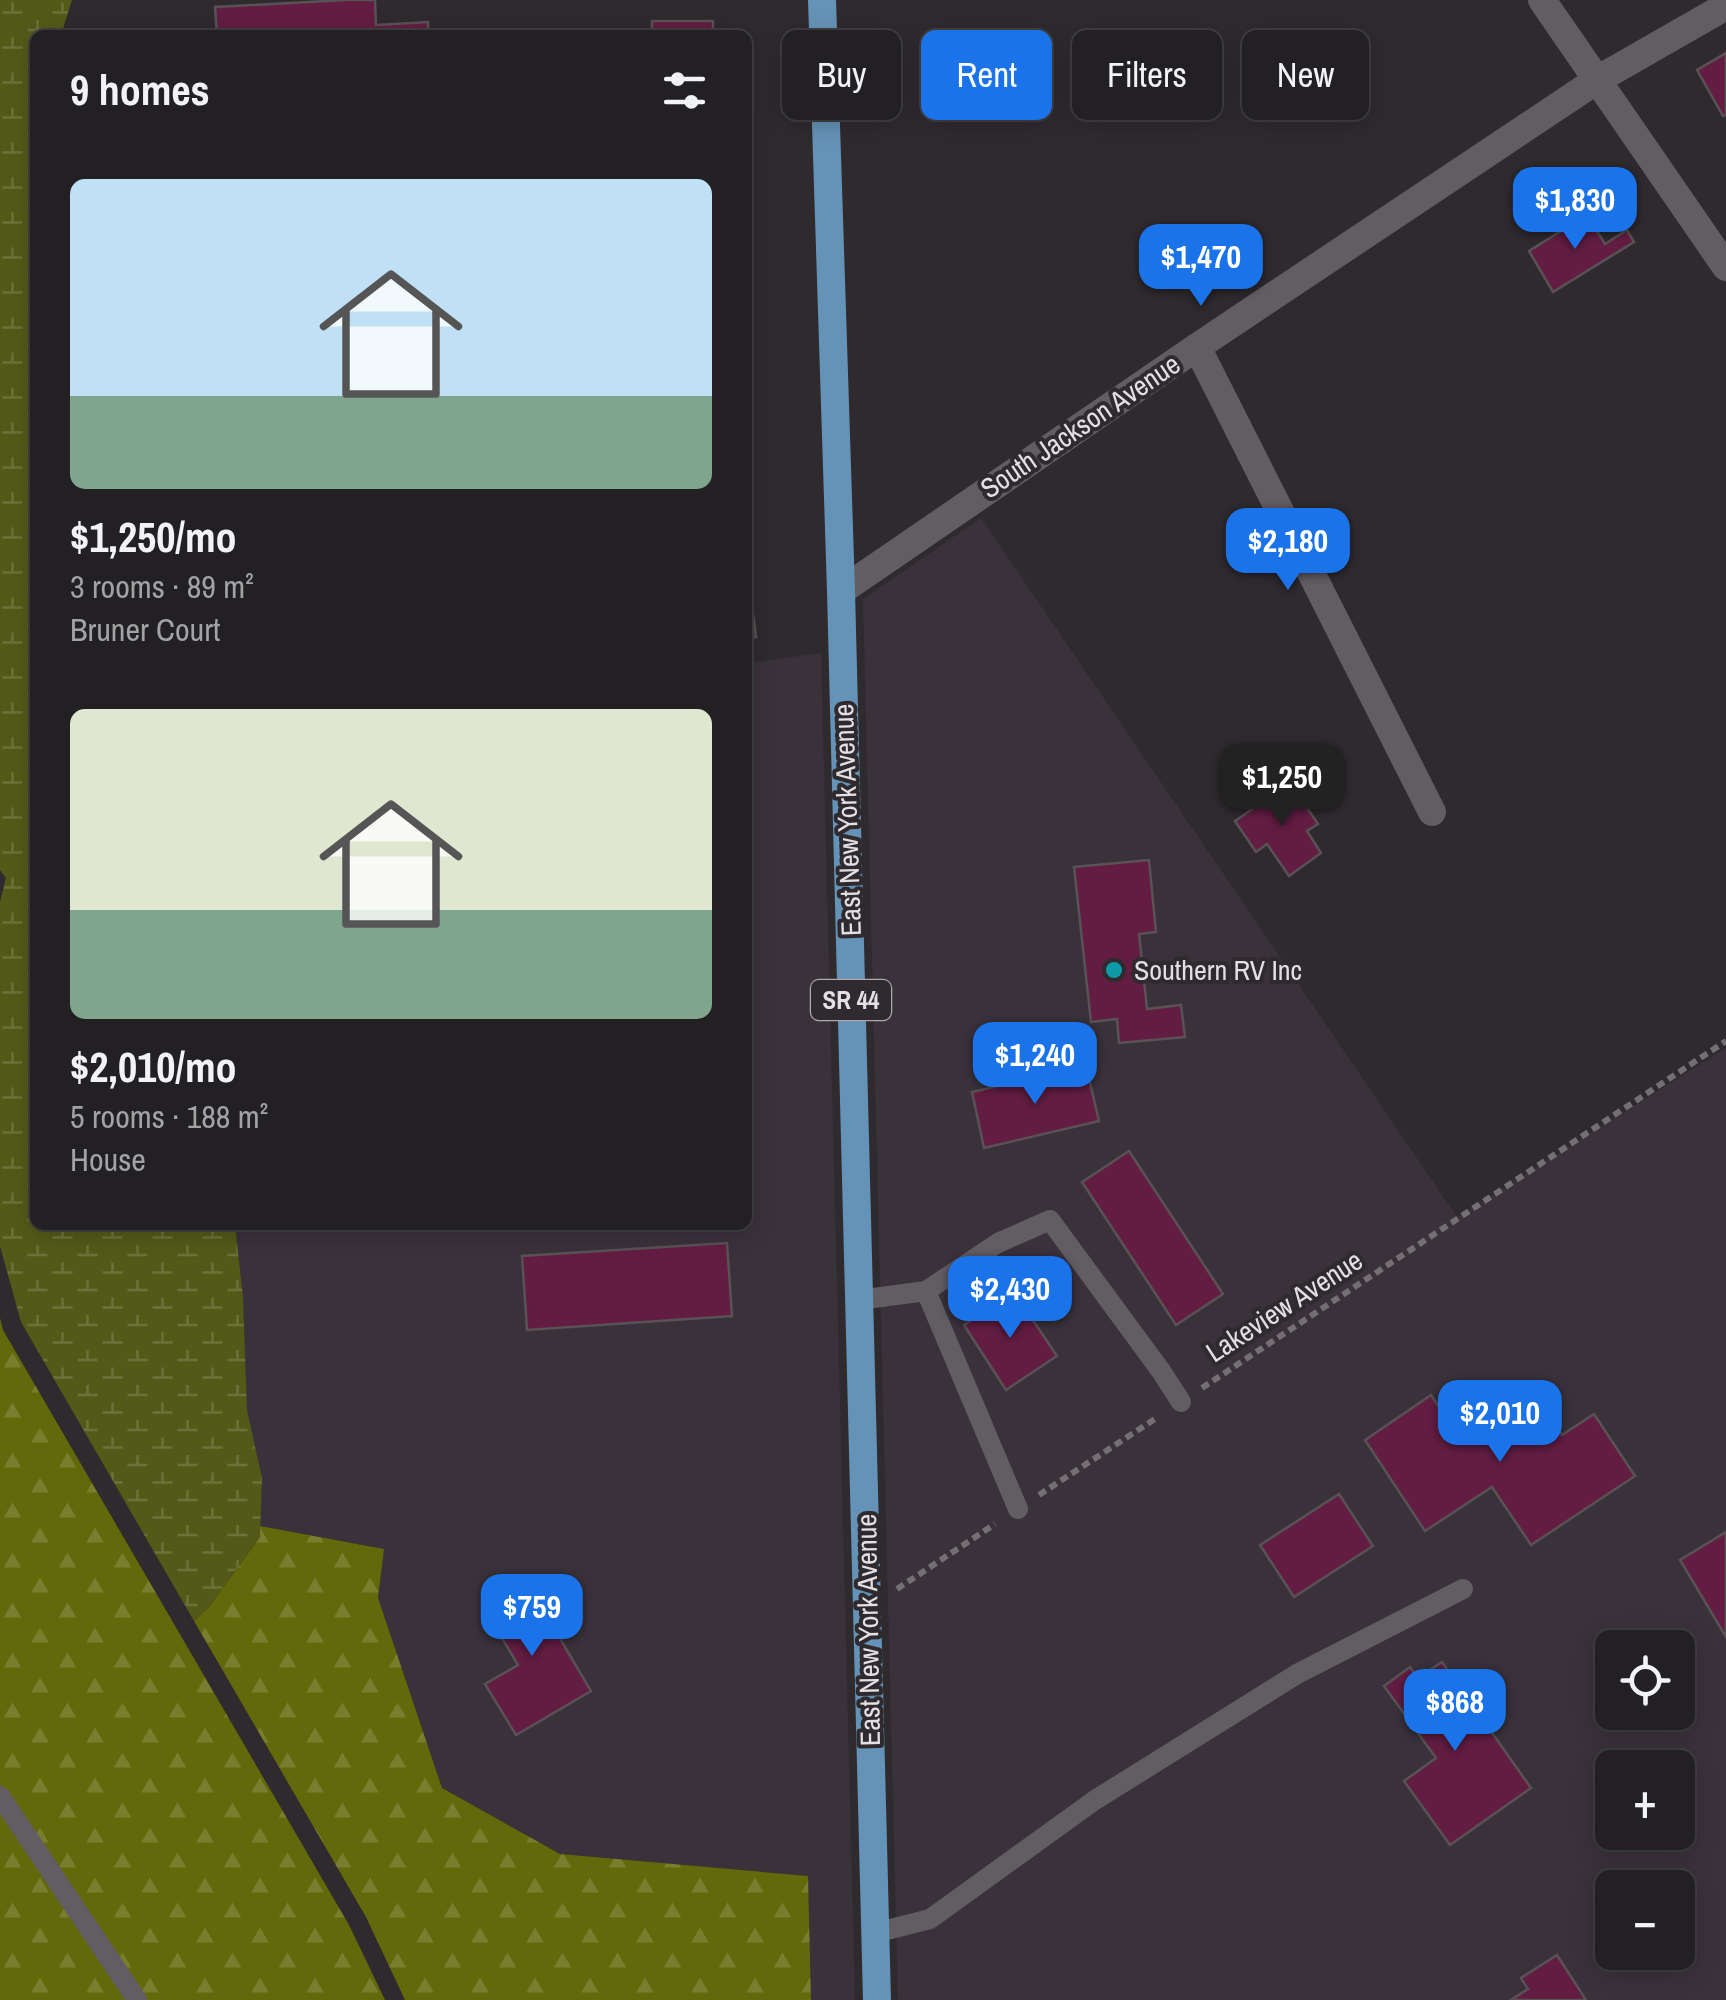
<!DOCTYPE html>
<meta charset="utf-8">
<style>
:root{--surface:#222022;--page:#2e2d2f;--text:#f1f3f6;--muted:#a2a3a5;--line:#3f3e40;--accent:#1a73e8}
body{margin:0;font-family:"Archivo Narrow",sans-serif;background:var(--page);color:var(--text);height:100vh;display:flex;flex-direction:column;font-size:38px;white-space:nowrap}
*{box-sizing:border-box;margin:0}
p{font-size:32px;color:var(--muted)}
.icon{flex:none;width:55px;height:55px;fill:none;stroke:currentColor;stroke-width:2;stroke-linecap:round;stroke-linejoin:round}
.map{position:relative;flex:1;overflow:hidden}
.side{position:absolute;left:30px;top:30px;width:722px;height:1200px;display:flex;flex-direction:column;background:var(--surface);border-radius:15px;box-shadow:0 5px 25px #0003,0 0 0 2px var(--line)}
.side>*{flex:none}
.guide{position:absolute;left:782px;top:30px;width:792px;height:90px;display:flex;gap:20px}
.fabs{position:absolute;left:1595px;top:1630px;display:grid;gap:20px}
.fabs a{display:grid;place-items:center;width:100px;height:100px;border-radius:15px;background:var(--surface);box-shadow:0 5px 25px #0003,0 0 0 2px var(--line);font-size:50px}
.price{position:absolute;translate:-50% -85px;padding:0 22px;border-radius:20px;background:var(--accent);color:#fff;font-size:32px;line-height:65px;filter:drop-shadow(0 2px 5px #0008)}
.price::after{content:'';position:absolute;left:50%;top:60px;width:30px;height:22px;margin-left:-15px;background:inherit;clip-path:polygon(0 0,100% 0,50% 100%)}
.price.active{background:#222;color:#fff}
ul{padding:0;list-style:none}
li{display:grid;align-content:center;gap:20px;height:530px;padding:0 40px}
li span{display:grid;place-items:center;height:310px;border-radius:15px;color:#555}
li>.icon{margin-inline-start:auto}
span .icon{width:180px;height:180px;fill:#fffc;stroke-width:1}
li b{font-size:42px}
h2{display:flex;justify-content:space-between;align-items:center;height:120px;padding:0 40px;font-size:42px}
.pill{padding:0 35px;border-radius:15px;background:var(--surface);box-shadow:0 5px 25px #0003,0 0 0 2px var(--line);font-size:35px;line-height:90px}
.pill.active{background:var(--accent);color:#fff}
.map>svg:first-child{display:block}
</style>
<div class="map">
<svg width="1726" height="2000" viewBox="0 0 1726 2000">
<defs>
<pattern id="forest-firs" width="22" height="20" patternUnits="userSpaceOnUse" patternTransform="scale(2.5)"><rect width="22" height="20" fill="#61690b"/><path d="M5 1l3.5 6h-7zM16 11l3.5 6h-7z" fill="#787e2e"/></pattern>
<pattern id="wetland-marsh" width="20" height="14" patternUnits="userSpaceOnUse" patternTransform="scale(2.5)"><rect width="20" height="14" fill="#535a18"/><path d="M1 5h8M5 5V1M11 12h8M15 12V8" fill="none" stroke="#6c7139"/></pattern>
</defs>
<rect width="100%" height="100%" fill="#2e2a2e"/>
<path fill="#3a323b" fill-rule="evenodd" d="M981,518L1457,1217L1726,1048V2000H898L863,599ZM1612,1648H1678V1712H1612ZM1612,1768H1678V1832H1612ZM1612,1888H1678V1952H1612Z
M821,653L855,2000H811L808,1876L560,1854L442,1788L378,1598L384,1549L260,1526L262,1478L247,1410L243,1297L235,1225H748V663Z"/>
<path fill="url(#forest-firs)" d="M0,1318L3,1330L349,1925L385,2000H0Z
M260,1526L384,1549L378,1598L442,1788L560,1854L808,1876L811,2000H405L366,1917L194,1621L208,1608L260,1537Z"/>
<path fill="url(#wetland-marsh)" d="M0,0H72L61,35H35V1225H235L243,1297L247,1410L262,1478L260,1537L208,1608L194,1621L21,1322L0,1246V902L6,878L0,870Z"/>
<path fill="#631d43" stroke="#595255" stroke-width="2.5" d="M345,0H375L376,25L428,22V35H217L215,7Z
M652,21H713V35H652Z
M1726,53V115L1723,116L1697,70Z
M748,90H750V159H748Z
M1587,215L1605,244L1627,230L1634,242L1553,292L1529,251Z
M750,591L756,637L748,638V592Z
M1290,783L1318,824L1307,831L1321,853L1289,876L1267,844L1256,852L1235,821Z
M1149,860L1156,932L1139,934L1147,1009L1181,1005L1185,1037L1119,1043L1117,1019L1091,1022L1074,867Z
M1086,1066L1099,1121L984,1148L972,1092Z
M1129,1151L1223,1294L1176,1325L1082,1182Z
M727,1243L732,1316L527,1330L522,1256Z
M1014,1292L1057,1356L1006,1390L964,1325Z
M1534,1393L1562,1435L1594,1414L1635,1476L1531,1545L1492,1487L1425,1531L1365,1440L1431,1395L1462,1442Z
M1339,1494L1373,1546L1294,1597L1260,1545Z
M1726,1532V1637L1680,1560Z
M528,1576L563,1635L559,1637L591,1691L516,1735L485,1684L518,1665L482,1604Z
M1442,1662L1531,1788L1450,1845L1404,1781L1436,1758L1384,1686L1410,1667L1418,1678Z
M1557,1955L1586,2000H1511L1528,1989L1521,1978Z"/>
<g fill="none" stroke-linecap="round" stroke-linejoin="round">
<path stroke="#736f73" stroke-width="6" stroke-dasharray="8 5" stroke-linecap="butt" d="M1202,1388L1726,1041
M1039,1495L1158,1417
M897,1589L995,1524"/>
<path stroke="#625d62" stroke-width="20" d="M859,1300L926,1291
M1018,1509L926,1291L998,1243L1050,1220L1161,1371L1181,1402
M0,1796L137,2000
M875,1933L930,1919L1095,1800L1297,1674L1463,1589"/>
<path stroke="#625d62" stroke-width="28" d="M1197,347L1432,812
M841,591L1197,347L1597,80L1726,6"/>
<path stroke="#625d62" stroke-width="28" d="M1542,0L1726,267"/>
<path stroke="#6593b7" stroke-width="28" d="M822,0L841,591L877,2000"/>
</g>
<circle fill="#0f9aa8" stroke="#2e2a2e" stroke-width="4" cx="1114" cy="970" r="10"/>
<g text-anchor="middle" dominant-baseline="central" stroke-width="8" stroke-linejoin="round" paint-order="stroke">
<rect fill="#2e2a2e" stroke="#ada9ad" stroke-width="2.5" x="811" y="980" width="80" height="40" rx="8"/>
<g font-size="25" font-weight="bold" fill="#e3e0e3">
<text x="851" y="1000">SR 44</text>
</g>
<g font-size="28" fill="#e3e0e3" stroke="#2e2a2e">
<text transform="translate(1080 426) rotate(-34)">South Jackson Avenue</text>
<text transform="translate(847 820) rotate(-92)">East New York Avenue</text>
<text transform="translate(1284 1306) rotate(-33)">Lakeview Avenue</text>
<text transform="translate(868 1630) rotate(-91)">East New York Avenue</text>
</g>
<g font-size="28" fill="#e3e0e3" stroke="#2e2a2e" text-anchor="start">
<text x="1134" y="970">Southern RV Inc</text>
</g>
</g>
</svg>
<div class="fabs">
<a><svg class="icon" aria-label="locate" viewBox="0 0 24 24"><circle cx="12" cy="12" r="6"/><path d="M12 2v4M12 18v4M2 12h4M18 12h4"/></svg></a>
<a>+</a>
<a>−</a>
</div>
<b class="price" style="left:1575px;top:252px">$1,830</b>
<b class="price" style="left:1201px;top:309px">$1,470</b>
<b class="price" style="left:1288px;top:593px">$2,180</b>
<b class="price active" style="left:1282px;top:829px">$1,250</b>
<b class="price" style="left:1035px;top:1107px">$1,240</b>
<b class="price" style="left:1010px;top:1341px">$2,430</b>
<b class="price" style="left:1500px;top:1465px">$2,010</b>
<b class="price" style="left:532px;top:1659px">$759</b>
<b class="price" style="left:1455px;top:1754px">$868</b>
<div class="guide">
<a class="pill">Buy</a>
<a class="pill active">Rent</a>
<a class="pill">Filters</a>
<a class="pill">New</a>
</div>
<section class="side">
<h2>9 homes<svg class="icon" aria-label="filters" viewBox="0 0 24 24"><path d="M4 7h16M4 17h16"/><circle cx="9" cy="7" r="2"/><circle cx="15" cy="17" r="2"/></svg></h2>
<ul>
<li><span style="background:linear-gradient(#bfe0f5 70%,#7fa58c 0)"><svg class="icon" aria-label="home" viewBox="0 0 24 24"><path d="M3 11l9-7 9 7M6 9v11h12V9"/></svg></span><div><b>$1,250/mo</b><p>3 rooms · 89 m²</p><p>Bruner Court</p></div></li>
<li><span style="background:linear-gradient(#dfe7d0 65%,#7fa58c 0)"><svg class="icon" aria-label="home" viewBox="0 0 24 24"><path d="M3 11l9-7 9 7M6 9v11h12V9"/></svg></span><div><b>$2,010/mo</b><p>5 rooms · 188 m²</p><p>House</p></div></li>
</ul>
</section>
</div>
